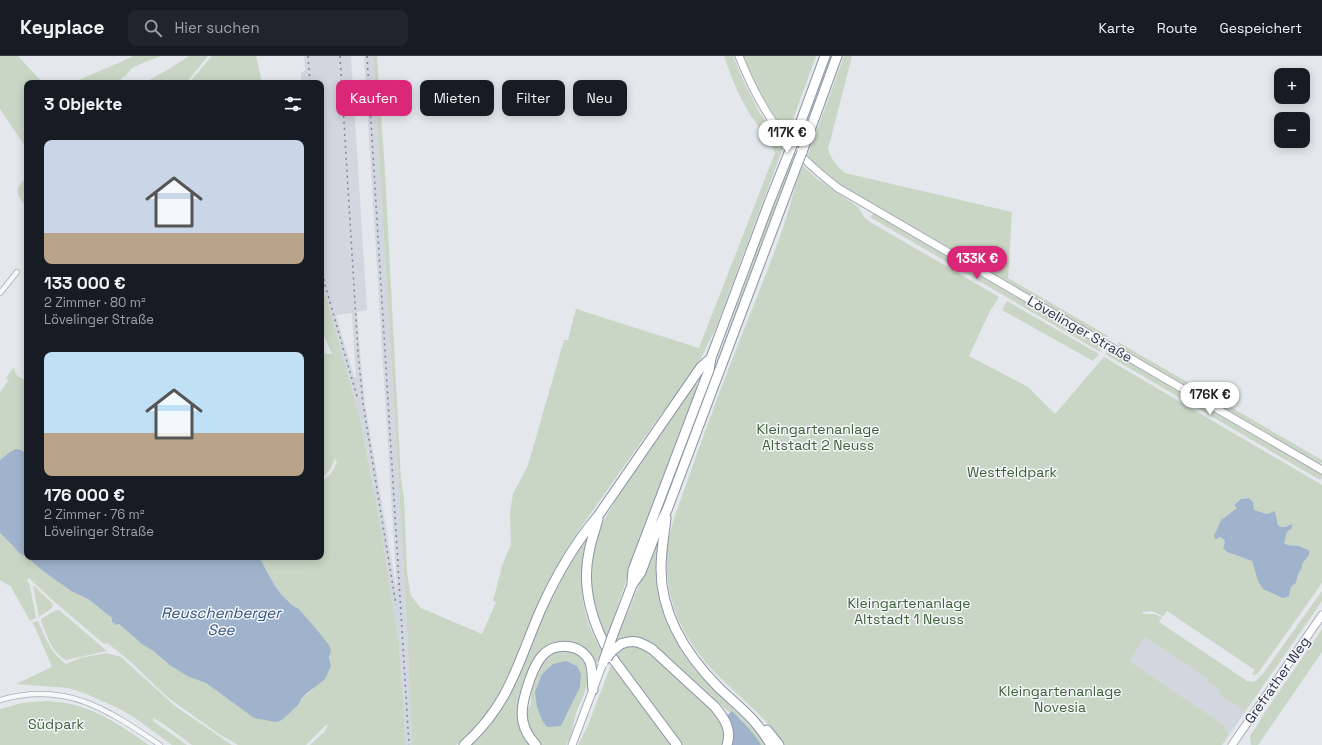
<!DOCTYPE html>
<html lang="de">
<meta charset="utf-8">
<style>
:root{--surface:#171b24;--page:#20242c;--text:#f1f3f6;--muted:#9ea1a6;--line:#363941;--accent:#db2777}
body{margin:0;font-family:"Space Grotesk",sans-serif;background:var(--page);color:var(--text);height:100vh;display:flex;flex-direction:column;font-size:15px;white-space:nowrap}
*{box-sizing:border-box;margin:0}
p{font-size:13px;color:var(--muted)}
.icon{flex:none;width:22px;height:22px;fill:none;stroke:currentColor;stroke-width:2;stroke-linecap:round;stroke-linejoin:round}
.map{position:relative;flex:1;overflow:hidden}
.panel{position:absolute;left:24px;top:24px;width:300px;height:480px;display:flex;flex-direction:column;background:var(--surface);border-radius:8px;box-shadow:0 2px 10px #0003}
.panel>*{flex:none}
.hud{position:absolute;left:336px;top:24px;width:380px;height:36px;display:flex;gap:8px}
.tools{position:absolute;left:1274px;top:12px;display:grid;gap:8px}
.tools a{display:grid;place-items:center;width:36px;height:36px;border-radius:8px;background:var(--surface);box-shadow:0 2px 10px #0003;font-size:20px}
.price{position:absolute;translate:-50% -34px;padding:0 9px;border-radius:14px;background:#fff;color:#222;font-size:13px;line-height:26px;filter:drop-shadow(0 1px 2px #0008)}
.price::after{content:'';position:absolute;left:50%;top:24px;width:12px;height:9px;margin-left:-6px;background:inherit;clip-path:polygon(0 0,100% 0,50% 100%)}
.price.current{background:var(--accent);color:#fff}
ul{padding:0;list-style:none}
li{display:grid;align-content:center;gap:8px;height:212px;padding:0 20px}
li span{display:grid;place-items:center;height:124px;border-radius:8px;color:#555}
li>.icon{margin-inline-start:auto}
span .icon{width:72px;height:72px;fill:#fffc;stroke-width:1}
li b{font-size:17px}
h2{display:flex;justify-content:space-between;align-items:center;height:48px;padding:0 20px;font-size:17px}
.chip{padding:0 14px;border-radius:8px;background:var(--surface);box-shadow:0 2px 10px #0003;font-size:14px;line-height:36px}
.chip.current{background:var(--accent);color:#fff}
header{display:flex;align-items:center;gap:24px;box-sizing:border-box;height:56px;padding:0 20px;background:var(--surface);border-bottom:1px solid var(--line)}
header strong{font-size:19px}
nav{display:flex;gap:22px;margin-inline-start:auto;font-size:14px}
.search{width:280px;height:36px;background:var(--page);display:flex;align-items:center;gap:10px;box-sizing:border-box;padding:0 14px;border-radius:8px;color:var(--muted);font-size:15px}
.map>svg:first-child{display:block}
</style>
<header>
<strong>Keyplace</strong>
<div class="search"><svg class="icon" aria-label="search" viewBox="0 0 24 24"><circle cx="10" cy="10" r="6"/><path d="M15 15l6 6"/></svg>Hier suchen</div>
<nav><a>Karte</a><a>Route</a><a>Gespeichert</a></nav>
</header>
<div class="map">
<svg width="1322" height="689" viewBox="0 0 1322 689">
<rect width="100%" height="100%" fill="#e4e7ec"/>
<path fill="#d2d6de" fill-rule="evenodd" d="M304,0H351L367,254L357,256L360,295L365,348L397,536L364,0H373L406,549L412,689H406L399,587L377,449L368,401L360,363L321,222V27H301V16L305,15ZM352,257L356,321H354L336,259Z
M1145,581L1207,622L1208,626L1221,635L1219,638L1245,656L1229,679L1224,669L1129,605Z"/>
<path fill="#c9d6c5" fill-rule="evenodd" d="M0,0H18L43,27H27V93L0,53Z
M133,0H161L145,6L132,12L126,19L116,27H77L81,23L123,5Z
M189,0H208L186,27H144L169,13Z
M212,0H256L262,27H189Z
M373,0H377L385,116L401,424L404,442L407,517L411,540L421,552L482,578L496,546L493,545L502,510L511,488L510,456L513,438L528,409L564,284H568L576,253L699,292L775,97C769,83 759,72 751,60C739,41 731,21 724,0H733L742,22L759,56L784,89L715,274L696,312L679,338L661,358L579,474L565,496L549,527L536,553L508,623L486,658L473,674L456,689H412L406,549Z
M741,0H816L787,80L767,54Z
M844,0H852L828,93C831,103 837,110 845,117L1012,156L1008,222L1108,280L1105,282L1099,281L839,129L822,116L807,101Z
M790,103L793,104L639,513H638L725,283Z
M803,110L817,123L858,151L865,162L870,166L999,241L990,255L969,300L1028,331L1055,358L1104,301L1322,429V527L1258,617L1254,619L1252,618L1255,614L1167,555L1163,560L1152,555L1143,556V558H1154L1162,561L1159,566L1247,625L1254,626L1262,619L1322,535V545L1245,656L1219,638L1220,635L1208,626L1207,622L1145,581L1129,605L1224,669L1229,679L1222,689H785C754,644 705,621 680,567C669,544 664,514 668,488C671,467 680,446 687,426C700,388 714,351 728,314C747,265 768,216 785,166C791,147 795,128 803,110ZM1249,442L1253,446L1254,454L1267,458L1275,456L1278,469L1281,471H1285L1287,476L1284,487L1288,489L1299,490L1309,494V499L1302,508V512L1298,518L1296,527L1291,531L1289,540L1258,525L1252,505L1227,496C1226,490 1226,484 1220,481L1221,464L1237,452L1234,449L1241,443Z
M27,123V151C17,141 12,131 27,123Z
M874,157L1099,288L1102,292L1100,296L870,161Z
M321,222L360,363L377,449L399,587L406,689H310L324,676L328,669L325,670L306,689H238L219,678L167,641L132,607L110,589L107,587L104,588L50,542L29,522L27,524L30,530L36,562L30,565L10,529H8L0,524V477L14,491L18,496L29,503L43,515L71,535L88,543L112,562V566L116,569L119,568L143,589L152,594L171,610L189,621L206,627L242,653L299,648L301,643L311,635L331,610L329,601L331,595L318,575L299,554L292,549L281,538L275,530L259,501H321V426L331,418L337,406L335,403L331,412L321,424V297L332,298L321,272Z
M1007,245L1099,298L1093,305L1002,254Z
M1118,286L1322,404V407H1315L1122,295L1119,290Z
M1109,295H1112L1322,417V421L1320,424L1105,298Z
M13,312L15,313C14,320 21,323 27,324V398L26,396H10L0,404V336L9,324L6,322Z
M695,328L699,329L625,528L606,583L596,560L591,538L590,517L593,494L602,468L615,445Z
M661,472C658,486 656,500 656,514C656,560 680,600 712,632C730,650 751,667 766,689H731L718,651L728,659L730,657L677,609L675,610L654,591L614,589L638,532Z
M588,478C578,519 578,558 602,595L595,612L585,595L544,594L521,646L533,689H469L505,646L515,629L542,563L556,532Z
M33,529L53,548L52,552L39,561Z
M59,554L107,595L66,604C52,597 47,579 41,565V563L54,555Z
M37,565H38C46,583 50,596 66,608L80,602L107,597L121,601L175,650L232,689H192L162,667L153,662V665L187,689H172L135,662L118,652L84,637L68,632L16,628L52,611L35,571L32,567Z
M1322,573V596L1258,689H1251L1250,680L1258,668L1263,659Z
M627,590C638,590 643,593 651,599L711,653C721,666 726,672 723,689H682L616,599Z
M561,594C577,594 589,604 588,621C588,632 580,647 576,657C574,666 572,675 570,685H568L566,689H541C527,677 527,666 526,649L527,652L531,650C530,636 536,607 549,598C552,596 557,595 561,594Z
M611,609L672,689H578L588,669Z
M46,645C54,646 63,646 71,648C100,655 125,672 149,689H0V653L22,647Z"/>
<path fill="#9fb4cc" d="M16,393L21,394L27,398V501H259L275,530L281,538L292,549L299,553L318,575L329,589L331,595L329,601L331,610L325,623L306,638L301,643L299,648L282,664L276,666L254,662L206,627L189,621L171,610L152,594L143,589L119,568L116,569L112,566V562L88,543L71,535L43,515L29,503L18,496L14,491L0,477V404L10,396Z
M1249,442L1253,446L1254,454L1267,458L1275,455L1278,469L1281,471H1285L1292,468V472L1287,476L1284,487L1288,489L1299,490L1309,494V499L1302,508V512L1298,518L1296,527L1291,531L1289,540L1283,542L1263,533L1258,525L1252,505L1227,496L1223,492L1225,486L1223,483L1220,481L1216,483L1214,480L1221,464L1237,452L1234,449L1241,443Z
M566,605L577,610L581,618L580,631L561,670L547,671L542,664L537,651L535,636L542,618L553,608Z
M732,655C742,666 754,676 761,689H732C734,678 732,670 727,660Z"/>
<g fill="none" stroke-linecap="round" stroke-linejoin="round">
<defs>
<path id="street" d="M0,237L17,216
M0,644C66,625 107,653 160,689"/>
<path id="secondary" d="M739,0C762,58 788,94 838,132L1322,414
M1232,689L1322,559"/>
<path id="primary" d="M572,689L603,607"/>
<path id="highway" d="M793,87L825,0
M802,96L837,0
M666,462C664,479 661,496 661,513C661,560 688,601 720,633C731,643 743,653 753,664C760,672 766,680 771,689
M598,463C595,474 591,485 589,496C581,532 593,570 611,600L677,689
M632,527L633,514L709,314L711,302L769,147L789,97
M612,581L632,529L641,516L655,479L667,454L798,106
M621,588C634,583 640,586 652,593L715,651C725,663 732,674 727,689
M767,674L779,689
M464,689C510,648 518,606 541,553C556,520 574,488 598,460L701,311L711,302
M536,689C516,669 521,648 530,623C533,615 536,606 543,599C556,585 582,588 590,606C593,615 592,625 593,634"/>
</defs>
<use href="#street" stroke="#a9aeb7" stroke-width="6"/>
<use href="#secondary" stroke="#a9aeb7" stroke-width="9"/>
<use href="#primary" stroke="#a3abb8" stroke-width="9"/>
<use href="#highway" stroke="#8b94a3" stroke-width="11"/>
<use href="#street" stroke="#f7f8fa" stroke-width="4.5"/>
<use href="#secondary" stroke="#fff" stroke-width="7"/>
<use href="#primary" stroke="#fff" stroke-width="7"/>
<use href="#highway" stroke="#fff" stroke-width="9"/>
<path stroke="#7d8696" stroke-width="1.5" stroke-dasharray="2 4" stroke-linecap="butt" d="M308,0L310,27
M340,0L358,296L363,348L396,549
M367,0L409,689
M321,205L325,229L358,344"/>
<defs>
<path id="highway-bridge" d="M789,97L793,87
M798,106L802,96
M607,602L612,595L621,588
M603,607L612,581"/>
</defs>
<use href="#highway-bridge" stroke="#8b94a3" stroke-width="11" stroke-linecap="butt"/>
<use href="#highway-bridge" stroke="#fff" stroke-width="9"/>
</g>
<g text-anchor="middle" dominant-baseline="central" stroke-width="3" stroke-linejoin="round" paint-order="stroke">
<g font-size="14" fill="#2b3445" stroke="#f4f6f9">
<text transform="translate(1080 273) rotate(30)">Lövelinger Straße</text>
<text transform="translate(1277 624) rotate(-55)">Grefrather Weg</text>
</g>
<g font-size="14" fill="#3f6138" stroke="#f4f6f9">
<text x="818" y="373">Kleingartenanlage<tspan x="818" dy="16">Altstadt 2 Neuss</tspan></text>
<text x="1012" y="416">Westfeldpark</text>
<text x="909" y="547">Kleingartenanlage<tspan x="909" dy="16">Altstadt 1 Neuss</tspan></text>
<text x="1060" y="635">Kleingartenanlage<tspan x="1060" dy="16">Novesia</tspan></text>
<text x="56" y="668">Südpark</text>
</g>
<g font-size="15" font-style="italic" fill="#34527a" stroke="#f4f6f9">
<text x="221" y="556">Reuschenberger<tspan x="221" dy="17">See</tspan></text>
</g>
</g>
</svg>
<div class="tools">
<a>+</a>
<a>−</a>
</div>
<b class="price" style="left:787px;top:98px">117K €</b>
<b class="price current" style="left:977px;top:224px">133K €</b>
<b class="price" style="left:1210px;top:360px">176K €</b>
<div class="hud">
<a class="chip current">Kaufen</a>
<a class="chip">Mieten</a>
<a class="chip">Filter</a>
<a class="chip">Neu</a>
</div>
<section class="panel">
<h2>3 Objekte<svg class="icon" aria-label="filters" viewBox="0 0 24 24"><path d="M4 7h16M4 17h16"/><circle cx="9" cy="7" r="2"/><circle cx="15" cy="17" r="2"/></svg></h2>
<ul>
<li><span style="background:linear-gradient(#c9d6e8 75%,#b9a48a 0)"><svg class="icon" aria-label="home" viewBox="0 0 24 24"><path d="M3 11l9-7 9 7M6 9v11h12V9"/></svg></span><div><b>133 000 €</b><p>2 Zimmer · 80 m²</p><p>Lövelinger Straße</p></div></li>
<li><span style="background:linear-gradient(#bfe0f5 65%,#b9a48a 0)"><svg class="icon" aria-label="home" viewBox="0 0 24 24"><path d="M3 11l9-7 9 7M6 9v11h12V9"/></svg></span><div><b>176 000 €</b><p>2 Zimmer · 76 m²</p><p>Lövelinger Straße</p></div></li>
</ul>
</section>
</div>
